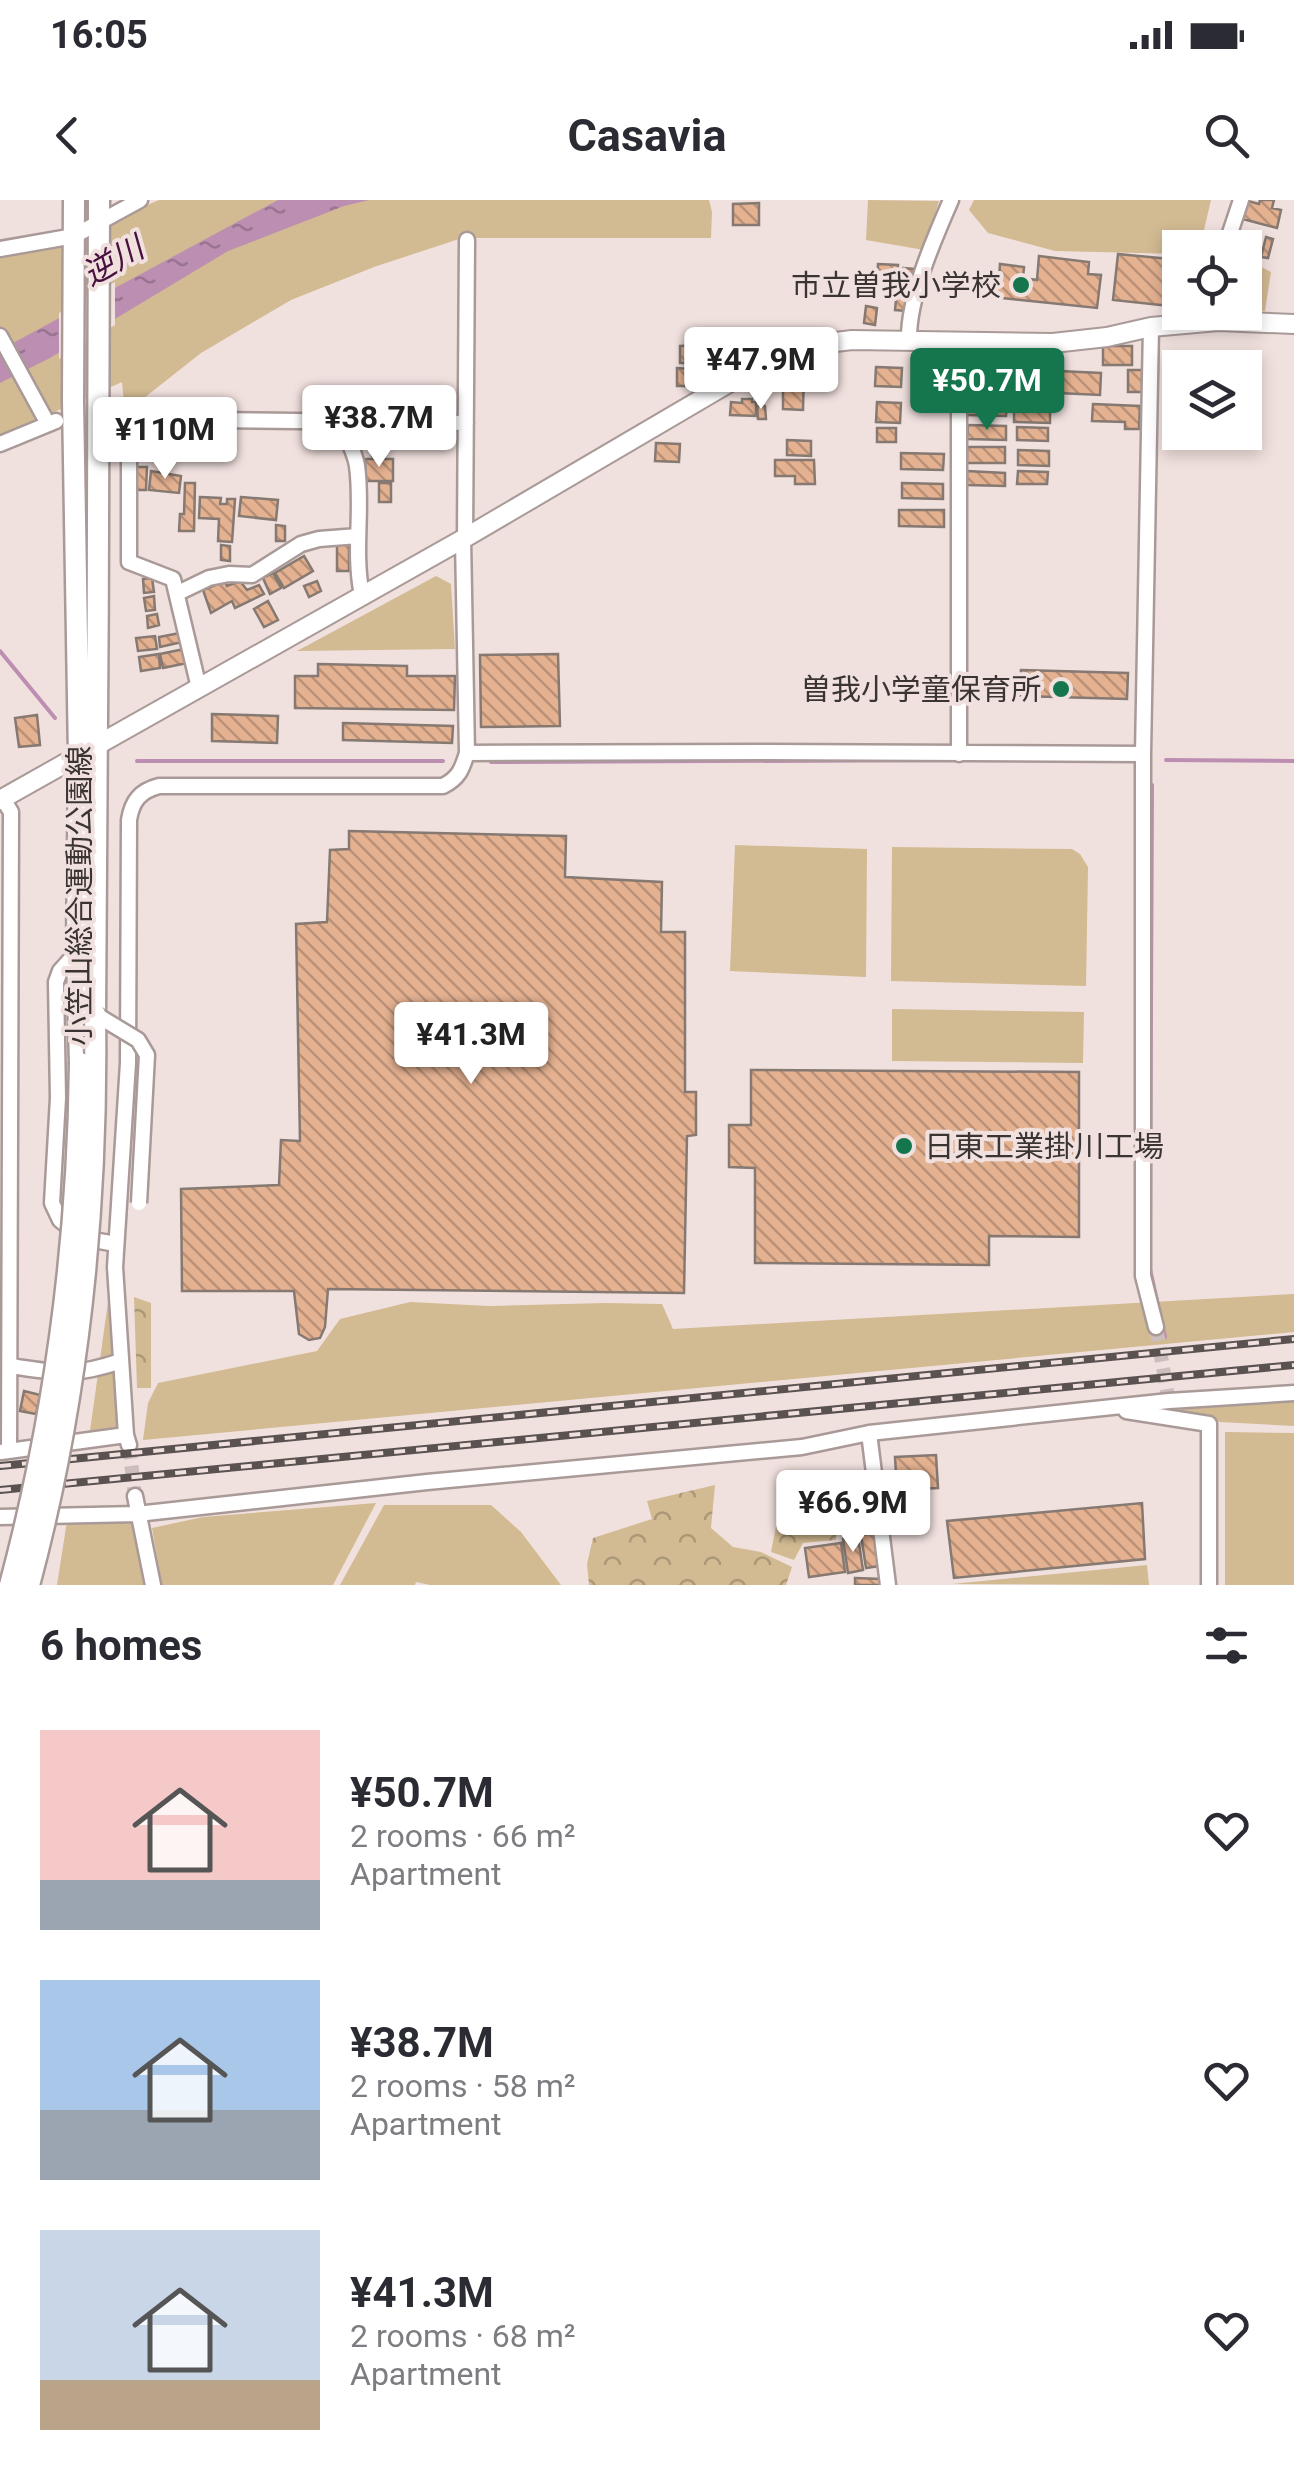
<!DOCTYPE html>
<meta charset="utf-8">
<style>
:root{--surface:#fff;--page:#f2f2f3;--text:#2b2b33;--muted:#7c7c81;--accent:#15754c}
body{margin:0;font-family:Roboto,"Noto Sans JP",sans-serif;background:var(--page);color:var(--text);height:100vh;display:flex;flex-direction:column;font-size:38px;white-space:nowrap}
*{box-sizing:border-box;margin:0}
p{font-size:32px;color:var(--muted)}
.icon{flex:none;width:55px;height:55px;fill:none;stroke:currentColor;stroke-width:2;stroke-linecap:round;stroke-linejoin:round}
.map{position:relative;height:1385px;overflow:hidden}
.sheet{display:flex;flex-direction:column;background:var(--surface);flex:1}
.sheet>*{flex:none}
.buttons{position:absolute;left:1162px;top:30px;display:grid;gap:20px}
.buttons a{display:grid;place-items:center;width:100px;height:100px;border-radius:0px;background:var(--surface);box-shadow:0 5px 15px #0003;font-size:50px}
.price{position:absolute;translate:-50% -85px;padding:0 22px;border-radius:10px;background:#fff;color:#222;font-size:32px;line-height:65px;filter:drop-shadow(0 2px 5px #0008)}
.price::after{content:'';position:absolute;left:50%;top:60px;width:30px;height:22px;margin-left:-15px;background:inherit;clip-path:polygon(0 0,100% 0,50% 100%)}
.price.selected{background:var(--accent);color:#fff}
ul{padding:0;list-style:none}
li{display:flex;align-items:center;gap:30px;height:250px;padding:0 40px}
li span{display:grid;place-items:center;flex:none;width:280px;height:200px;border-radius:0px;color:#555}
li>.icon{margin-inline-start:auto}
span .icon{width:120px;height:120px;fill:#fffc;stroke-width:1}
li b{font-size:42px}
h2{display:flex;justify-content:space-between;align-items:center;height:120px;padding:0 40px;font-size:42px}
.status{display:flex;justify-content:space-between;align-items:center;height:70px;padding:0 50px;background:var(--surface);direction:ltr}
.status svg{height:28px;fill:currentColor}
header{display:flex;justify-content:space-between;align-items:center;height:130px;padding:0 40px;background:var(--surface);font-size:45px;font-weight:700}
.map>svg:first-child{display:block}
</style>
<div class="status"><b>16:05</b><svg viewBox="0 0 49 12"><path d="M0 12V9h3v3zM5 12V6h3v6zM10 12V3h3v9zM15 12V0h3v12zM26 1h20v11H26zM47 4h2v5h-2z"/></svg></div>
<header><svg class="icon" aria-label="back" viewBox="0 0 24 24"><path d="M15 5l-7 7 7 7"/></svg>Casavia<svg class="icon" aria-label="search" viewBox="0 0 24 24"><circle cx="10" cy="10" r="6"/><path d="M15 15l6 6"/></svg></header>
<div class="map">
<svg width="1294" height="1385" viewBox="0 0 1294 1385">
<defs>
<pattern id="forest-crowns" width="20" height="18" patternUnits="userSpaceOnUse" patternTransform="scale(2.5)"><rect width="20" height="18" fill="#d2ba92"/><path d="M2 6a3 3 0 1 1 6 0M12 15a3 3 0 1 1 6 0" fill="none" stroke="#ab9878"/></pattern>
<pattern id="water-ripples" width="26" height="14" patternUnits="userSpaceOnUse" patternTransform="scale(2.5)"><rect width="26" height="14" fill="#bc8eb1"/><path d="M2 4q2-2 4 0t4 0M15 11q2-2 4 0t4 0" fill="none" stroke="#9a7591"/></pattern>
<pattern id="building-back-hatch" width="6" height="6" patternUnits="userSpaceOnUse" patternTransform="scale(2.5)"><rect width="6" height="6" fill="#e4b191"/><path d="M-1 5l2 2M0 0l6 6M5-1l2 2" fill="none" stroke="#ba9177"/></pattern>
</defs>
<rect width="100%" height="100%" fill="#f1e1de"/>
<path fill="#d2ba92" d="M159,0H709L712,12L711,38H462L374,67L291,100L201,153L125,213L122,182L0,236V53L115,19Z
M868,0L939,1L924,50L866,40Z
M974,0H1211L1200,47L1180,48V54L1055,51L988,33L969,10Z
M1245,59L1271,72L1265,111L1245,110Z
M986,151L1005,152L1004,194L987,195Z
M436,376L451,384L455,449L297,451Z
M735,645L867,649L866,777L730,771Z
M892,647L1072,649L1080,654L1088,667L1086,786L891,781Z
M892,809L1084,812L1083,863L892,861Z
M1294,1094V1132L143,1240L148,1203L158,1183L317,1151L340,1119L410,1102L489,1106L605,1103L662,1104L673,1129Z
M108,1102L119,1228L90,1231Z
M1294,1200V1226L1220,1222L1210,1217L1182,1213L1180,1206Z
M1225,1232L1294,1233V1385H1225Z
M376,1303L333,1385H162L152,1328L203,1317Z
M384,1305H491L521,1332L561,1385H430L416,1382L415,1385H340Z
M133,1319L147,1385H57L67,1321Z
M1147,1365L1149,1385L952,1384Z"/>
<path fill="url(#forest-crowns)" d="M134,1097L151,1103V1188H137Z
M810,1272L865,1278L872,1327L837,1329L836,1340L803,1343L794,1360L771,1352L776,1326L788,1313L804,1280Z
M715,1285L711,1328L733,1347L761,1352L792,1367L786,1385H589L587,1364L593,1338L652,1319L647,1301Z"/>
<path fill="url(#water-ripples)" d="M278,0H369L344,6L228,51L50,158L0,183V150Z"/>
<path fill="#f1e1de" d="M115,82V125L59,159V113Z"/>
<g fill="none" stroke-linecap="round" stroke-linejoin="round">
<path stroke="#bc8eb1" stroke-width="4" d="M0,451L55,518
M1166,560L1294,561
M137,561H443
M491,562L973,560
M1150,1024L1152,585
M1150,1069L1165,1137"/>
</g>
<path fill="url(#building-back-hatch)" stroke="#857972" stroke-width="2.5" d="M1260,0H1274L1272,8L1281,10L1277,28L1243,19L1248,1L1259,4Z
M759,3V25H733V4Z
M1266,37L1273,39L1268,58L1261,57Z
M1118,54L1180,60V107L1113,100Z
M1039,56L1089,62L1088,74L1101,75L1097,108L974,95L976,75L999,77L1000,64L1024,67L1023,78L1037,80Z
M878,64L898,65L897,85L877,83Z
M903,68L914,69L912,86L901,85Z
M897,90L908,91L906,111L895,110Z
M866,106L877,108L875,125L864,123Z
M732,137L759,138V156H732V169H716V150H732Z
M706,145V163H680V146Z
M1103,146H1132V165H1103Z
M1010,158L1037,159L1036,180L1010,179Z
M963,163L985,164L984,181L963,180Z
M876,167L902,168L901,187L875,186Z
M677,168L688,169V186H677Z
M915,169L943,170L942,188L914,187Z
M1041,169H1051V205H1040Z
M1128,170H1142V192H1128Z
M774,171L804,172L803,210L783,209V188H773Z
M1059,171L1101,173L1100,195L1058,193Z
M742,199H752V202H756V216L730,215L731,202L742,203Z
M968,201H1007L1006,216L967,215Z
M877,202L901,203L900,223L876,222Z
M1093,204L1140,206L1139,229H1125V222L1092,221Z
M757,206H765L766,219H758Z
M1014,208H1050V223L1014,222Z
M968,225L1006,226V240L967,239Z
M1017,227L1048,228V241L1017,240Z
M877,228H896V242H877Z
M143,239H155V247H142Z
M371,240H385V256H372Z
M787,240L811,241V256L787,255Z
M656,243L680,244L679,262L655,261Z
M967,247H1005V263H967Z
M1018,250L1049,251V266L1018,265Z
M901,253L944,254L943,270L901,269Z
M365,259H393V281H366Z
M775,260H814L815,284H795V276H775Z
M137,267H147L146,290H135Z
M151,271L181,276L179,293L149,290Z
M967,271L1005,273V286L967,285Z
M1018,271L1048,272L1047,284H1017Z
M185,283H195L194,331H179L180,314H184Z
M379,283H391V302H379Z
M902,283L943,284V299L902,298Z
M200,297L221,298L220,304H227V299H235L232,342L218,341L219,319L199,318Z
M241,297L278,300L276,320L239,316Z
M899,310H944V327L899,326Z
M276,325L285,326V341H276Z
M337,344H349V371H337Z
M221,345L230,346V361L221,360Z
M304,356L313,371L284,388L275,373Z
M273,373L281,388L270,394L263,378Z
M152,378L154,392L144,393L143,379Z
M225,381L227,386L240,381L247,390L259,385L264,394L235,408L232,401L211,413L203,390Z
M317,381L321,391L309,397L304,386Z
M154,396L155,410L146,411L144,398Z
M268,401L278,420L264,427L254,409Z
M157,414L159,425L148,428L147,416Z
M180,433L182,442L160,447L159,437Z
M155,436L157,449L138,451L136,438Z
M184,449L187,463L163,468L160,454Z
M159,454L160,468L141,471L139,457Z
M558,454L560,526L481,527L480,455Z
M318,464L407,466V476H455L454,510L295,508V476H318Z
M1021,470L1128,473L1127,499L1020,496Z
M212,514L278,516L277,543L212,541Z
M37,515L40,545L19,547L15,518Z
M343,523L453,526L452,543L343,540Z
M349,631L566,636L565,677L662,682L661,732H685V892H696V935L687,936L684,1093L328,1089L325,1127L320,1138L309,1140L299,1134L294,1091H182L181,989L279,985L281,940L300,941L296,724L327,722L330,650L349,649Z
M751,870L1079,872V1037L989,1036V1065L755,1063V968L729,967V925H751Z
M24,1191L40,1195L36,1214L20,1211Z
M936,1255L938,1288L897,1290L895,1257Z
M1142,1303L1145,1359L954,1378L947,1321Z
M876,1333L880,1366L866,1368L861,1335Z
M858,1337L863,1370L848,1373L843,1339Z
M841,1343L845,1372L809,1377L805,1348Z
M855,1378L881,1379L880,1385H855Z"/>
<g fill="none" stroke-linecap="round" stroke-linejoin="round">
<path stroke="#ccbebc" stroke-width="14" stroke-dasharray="14 7" stroke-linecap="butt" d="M1156,1127L1172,1220
M129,1245L135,1296"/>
<defs>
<path id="minor" d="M1225,48L1241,0
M0,49L74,36L140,0
M1151,127L1143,554V1076L1156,1127
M0,136L48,224
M909,140C908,98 934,39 951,0
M119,219L466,223
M129,219V362L173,379L199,488
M339,221C345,235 355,251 357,266C363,309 353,352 362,395
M0,244L56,221
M465,338L467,40
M178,393L209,378L229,374L252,375L301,344L319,339L358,336
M467,553L765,552L1143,554
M959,554V141
M3,599L11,612L9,1251
M77,752L60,771L56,782L58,898L52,1003L60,1020L82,1038L116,1044
M11,1166C58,1173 74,1177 121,1161
M1126,1211L1209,1224V1385
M869,1233L888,1385
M129,1245L126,1235L115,1067L128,863L129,620C132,601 140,591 159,586H443C459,578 462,569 467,553L463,339
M1,1252L126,1235
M135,1296L153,1385
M0,1317L137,1314L427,1282L802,1247L869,1233L1169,1201L1294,1193"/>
<path id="tertiary" d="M0,600L463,339L768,160L819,144L852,140L1053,143L1107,137L1151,127L1218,121L1294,124"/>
<path id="secondary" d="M74,0L73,200L79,557L77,752L80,863
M95,814C96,543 100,271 99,0"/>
</defs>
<use href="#minor" stroke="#a99a98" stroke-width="19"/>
<use href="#tertiary" stroke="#a99a98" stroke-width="22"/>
<use href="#secondary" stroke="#a99a98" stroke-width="25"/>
<use href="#minor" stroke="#fff" stroke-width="14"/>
<use href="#tertiary" stroke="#fff" stroke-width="18"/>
<use href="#secondary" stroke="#fff" stroke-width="20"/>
<defs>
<path id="rail" d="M0,1266L1294,1139
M0,1290L1294,1165"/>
</defs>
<use href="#rail" stroke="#5a5251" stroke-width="8"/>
<use href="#rail" stroke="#f1e1de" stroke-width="4" stroke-dasharray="11" stroke-linecap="butt"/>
<defs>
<path id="minor-bridge" d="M95,814L138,840L147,855L139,1003"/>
<path id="secondary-bridge" d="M10,1385C56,1214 78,1040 80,863
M29,1385C79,1199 98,1007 95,814"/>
</defs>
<use href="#minor-bridge" stroke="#a99a98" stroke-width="19" stroke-linecap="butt"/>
<use href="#secondary-bridge" stroke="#a99a98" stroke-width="25" stroke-linecap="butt"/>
<use href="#minor-bridge" stroke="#fff" stroke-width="14"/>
<use href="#secondary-bridge" stroke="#fff" stroke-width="20"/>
</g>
<g fill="#15754c" stroke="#f1e1de" stroke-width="4">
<circle cx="1021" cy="85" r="10"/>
<circle cx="1061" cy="489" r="10"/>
<circle cx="904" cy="946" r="10"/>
</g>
<g text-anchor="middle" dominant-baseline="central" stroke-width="8" stroke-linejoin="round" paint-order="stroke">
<g font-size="30" fill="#3a3433" stroke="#f1e1de" text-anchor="end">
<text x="1001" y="85">市立曽我小学校</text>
<text x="1041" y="489">曽我小学童保育所</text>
<text x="924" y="946" text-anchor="start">日東工業掛川工場</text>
</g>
<g font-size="30" fill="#3a3433" stroke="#f1e1de">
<text transform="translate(79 696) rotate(-90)">小笠山総合運動公園線</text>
</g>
<g font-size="32" font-style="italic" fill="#48103f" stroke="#f1e1de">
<text transform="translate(113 61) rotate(-30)">逆川</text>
</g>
</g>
</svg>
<div class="buttons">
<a><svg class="icon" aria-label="locate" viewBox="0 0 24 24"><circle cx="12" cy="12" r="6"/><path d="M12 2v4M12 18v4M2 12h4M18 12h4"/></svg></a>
<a><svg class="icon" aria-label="layers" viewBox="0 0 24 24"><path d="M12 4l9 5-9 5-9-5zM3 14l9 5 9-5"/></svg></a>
</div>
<b class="price" style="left:761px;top:212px">¥47.9M</b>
<b class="price selected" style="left:987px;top:233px">¥50.7M</b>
<b class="price" style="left:379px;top:270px">¥38.7M</b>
<b class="price" style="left:165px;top:282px">¥110M</b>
<b class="price" style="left:471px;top:887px">¥41.3M</b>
<b class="price" style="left:853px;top:1355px">¥66.9M</b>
</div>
<section class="sheet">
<h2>6 homes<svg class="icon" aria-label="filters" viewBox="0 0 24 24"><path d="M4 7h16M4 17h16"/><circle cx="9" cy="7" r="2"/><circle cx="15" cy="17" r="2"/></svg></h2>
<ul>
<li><span style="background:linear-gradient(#f6c9c9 75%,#9aa5b1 0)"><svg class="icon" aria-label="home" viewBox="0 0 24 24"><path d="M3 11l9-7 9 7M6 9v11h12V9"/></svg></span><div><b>¥50.7M</b><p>2 rooms · 66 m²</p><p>Apartment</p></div><svg class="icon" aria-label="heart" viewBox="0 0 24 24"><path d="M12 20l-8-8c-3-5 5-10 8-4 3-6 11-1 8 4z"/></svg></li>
<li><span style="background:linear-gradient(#a9c7e8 65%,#9aa5b1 0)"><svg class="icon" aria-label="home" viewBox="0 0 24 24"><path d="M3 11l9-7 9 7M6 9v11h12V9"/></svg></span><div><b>¥38.7M</b><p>2 rooms · 58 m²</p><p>Apartment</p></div><svg class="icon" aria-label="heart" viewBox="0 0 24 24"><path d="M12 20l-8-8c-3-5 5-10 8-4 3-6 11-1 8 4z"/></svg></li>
<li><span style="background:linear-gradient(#c9d6e8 75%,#b9a48a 0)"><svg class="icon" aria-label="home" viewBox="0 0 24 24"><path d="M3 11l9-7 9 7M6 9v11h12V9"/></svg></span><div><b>¥41.3M</b><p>2 rooms · 68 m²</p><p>Apartment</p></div><svg class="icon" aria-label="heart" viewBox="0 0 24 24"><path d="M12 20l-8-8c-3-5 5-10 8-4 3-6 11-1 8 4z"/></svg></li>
</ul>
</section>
